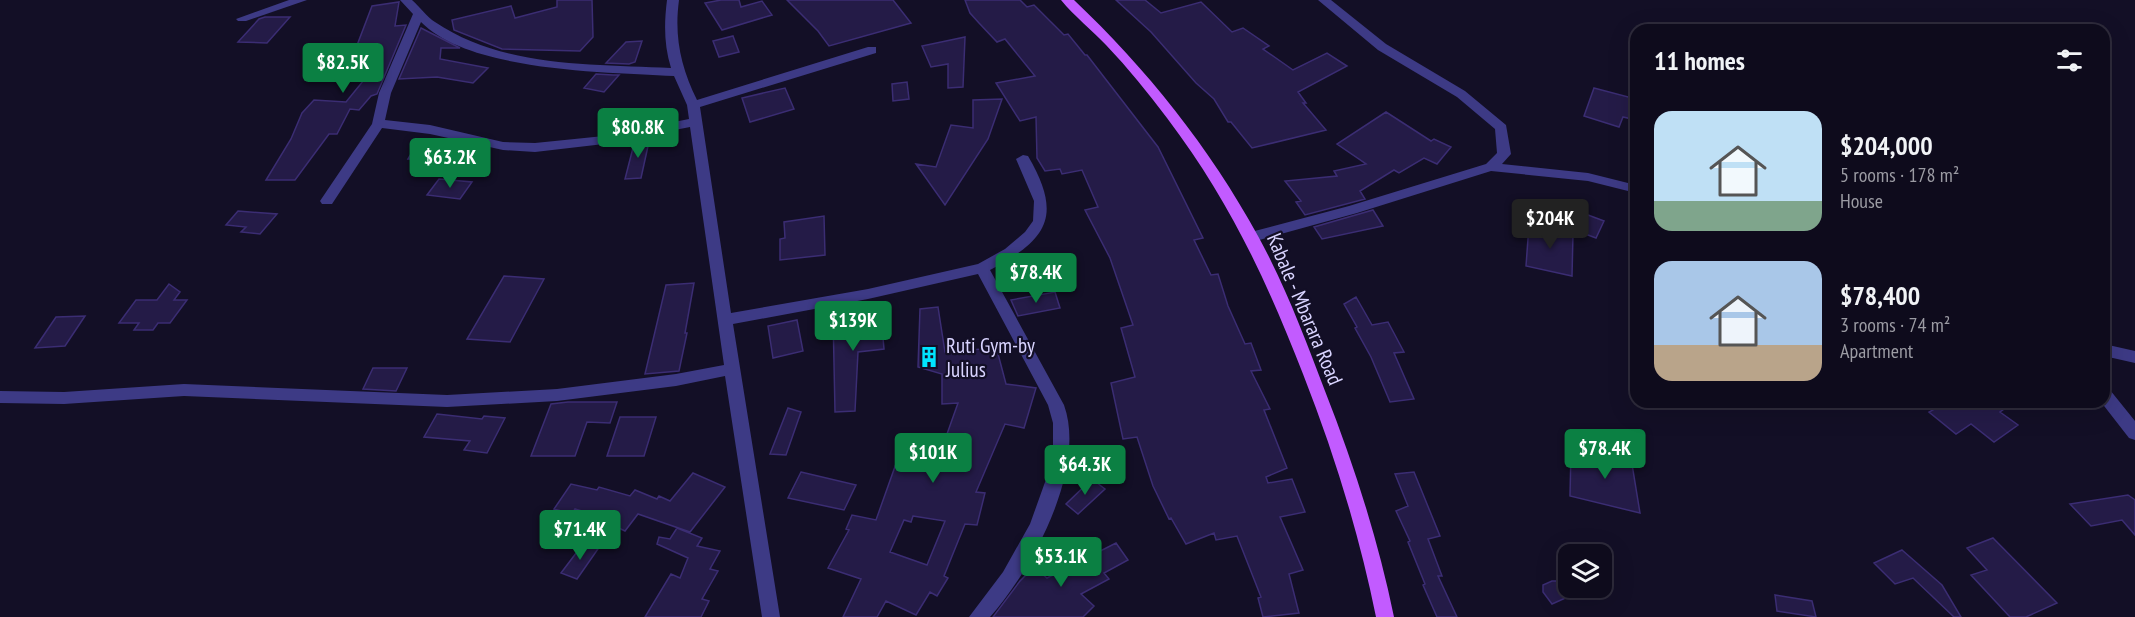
<!DOCTYPE html>
<meta charset="utf-8">
<style>
:root{--surface:#0e0b1c;--page:#171425;--text:#f1f3f6;--muted:#9b9ba3;--line:#2e2b3b;--accent:#0b8043}
body{margin:0;font-family:"PT Sans Narrow",sans-serif;background:var(--page);color:var(--text);height:100vh;display:flex;flex-direction:column;font-size:22px;white-space:nowrap}
*{box-sizing:border-box;margin:0}
p{font-size:20px;color:var(--muted)}
.icon{flex:none;width:33px;height:33px;fill:none;stroke:currentColor;stroke-width:2;stroke-linecap:round;stroke-linejoin:round}
.map{position:relative;flex:1;overflow:hidden}
.details{position:absolute;left:1630px;top:24px;width:480px;height:384px;display:flex;flex-direction:column;background:var(--surface);border-radius:18px;box-shadow:0 6px 24px #0002,0 0 0 2px var(--line)}
.details>*{flex:none}
.fabs{position:absolute;left:1558px;top:544px;display:grid;gap:12px}
.fabs a{display:grid;place-items:center;width:54px;height:54px;border-radius:12px;background:var(--surface);box-shadow:0 6px 24px #0002,0 0 0 2px var(--line);font-size:30px}
.price{position:absolute;translate:-50% -51px;padding:0 14px;border-radius:6px;background:var(--accent);color:#fff;font-size:20px;line-height:39px;filter:drop-shadow(0 2px 3px #0008)}
.price::after{content:'';position:absolute;left:50%;top:36px;width:18px;height:14px;margin-left:-9px;background:inherit;clip-path:polygon(0 0,100% 0,50% 100%)}
.price.active{background:#222;color:#fff}
ul{padding:0;list-style:none}
li{display:flex;align-items:center;gap:18px;height:150px;padding:0 24px}
li span{display:grid;place-items:center;flex:none;width:168px;height:120px;border-radius:18px;color:#555}
li>.icon{margin-inline-start:auto}
span .icon{width:72px;height:72px;fill:#fffc;stroke-width:1}
li b{font-size:26px}
h2{display:flex;justify-content:space-between;align-items:center;height:72px;padding:0 24px;font-size:26px}
.map>svg:first-child{display:block}
</style>
<div class="map">
<svg width="2135" height="617" viewBox="0 0 2135 617">
<rect width="100%" height="100%" fill="#130f26"/>
<path fill="#241b47" stroke="#3b2d73" stroke-width="1.5" fill-rule="evenodd" d="M557,0H592L593,37L580,51L502,49L454,30L452,20L511,6L515,18L557,7Z
M721,0H739L741,7L762,1L772,15L722,30L705,3Z
M787,0H893L911,23L829,46L818,31Z
M965,0H1020L1027,7L1034,5L1064,35L1068,34L1085,55H1087L1158,147L1203,238L1194,240L1211,275L1218,274L1228,306L1245,344L1251,343L1261,370L1251,371L1270,409L1264,410L1287,468L1266,477L1268,483L1292,479L1305,512L1280,517L1303,570L1289,574L1299,613L1263,617L1258,598L1261,597L1237,536L1216,540L1214,533L1186,544L1171,518L1169,519L1153,486L1137,437L1123,439L1111,383L1135,377L1121,328L1133,325L1110,258L1085,210L1098,207L1082,170L1062,174L1060,169L1045,171L1037,158L1036,117L1020,121L996,83L1035,76L1005,39L997,42L979,23L970,13Z
M1116,0H1145L1161,13L1201,2L1232,32L1243,28L1269,46L1263,49L1293,70L1327,53L1347,66L1298,92L1306,103H1303L1326,130L1252,148L1231,122H1228L1214,99L1196,83L1151,32Z
M399,2L395,26L406,25L377,94L371,96L359,110L350,109L337,134H329L295,180H266L291,139L302,113L314,100L346,102L377,64L351,59L362,49L356,48L372,6Z
M265,17H290L267,43L238,42L259,19Z
M421,28L460,48H441L440,59L488,68L473,83L437,77L399,79Z
M733,36L739,52L719,57L713,41Z
M965,37L963,87L948,88V64L931,67L922,46Z
M642,41L635,62L629,64L606,63L626,42Z
M596,74L613,75H619L604,92L584,88Z
M907,82L909,99L893,101L892,84Z
M785,88L794,109L750,122L742,98Z
M1594,88L1636,99V120L1623,117L1619,127L1584,116Z
M1002,99L988,139L945,205L916,164L936,167L951,125L973,128V100Z
M1386,112L1431,141L1434,139L1451,147L1437,164L1424,158L1399,173L1394,170L1360,191L1365,199L1305,215L1296,202L1301,201L1285,181L1337,176L1334,171L1366,164L1337,144Z
M650,137L641,178L625,179L635,140Z
M419,140H442L431,159H408Z
M439,179L472,182L460,199L427,195Z
M1373,210L1383,226L1322,239L1314,227Z
M238,211L277,214L260,234L241,232L246,227L226,225Z
M1588,215L1604,221L1596,238L1580,232Z
M824,216L825,255L780,260V239L785,238L784,222Z
M1529,225L1573,234L1572,276L1526,266Z
M504,276L544,279L510,342L467,339Z
M694,283L685,333H687L679,371L645,374L666,285Z
M169,284L180,292L174,300H187L170,323H158L153,330H134L139,323H119L136,300H157Z
M1055,292L1060,308L1018,316L1011,300Z
M1356,297L1372,325L1388,322L1404,352L1394,353L1414,399L1390,402L1371,357L1355,328L1357,327L1344,304Z
M938,307L945,352L994,348L997,350L1006,384L1036,388L1024,428L1005,424L976,492L985,493L977,525L965,524L944,576L948,578L937,596L930,592L916,615L886,601L877,617H843L861,579L828,568L849,530L846,529L852,515L876,520L897,461L933,470L950,435L947,434L958,403L942,404V374L918,367L920,309ZM913,516L945,521L927,565L890,552L904,520L911,522Z
M876,308L877,315H881L884,349L858,352L855,411L835,412L833,315Z
M85,316L65,346L35,348L56,317Z
M797,320L803,351L773,358L768,326Z
M373,368H407L396,391L363,389Z
M568,402H617L610,423L587,422L575,456H531L551,404Z
M1947,402H2014L2000,412L2018,425L1994,442L1971,424L1956,434L1929,412Z
M788,408L801,412L786,455L770,454Z
M437,414L482,419L484,416L505,418L487,453L464,450L470,441L424,437Z
M620,417H656L644,456H607Z
M1609,449L1630,452L1640,513L1570,496L1571,451L1611,461Z
M801,472L856,485L844,510L788,498Z
M1414,472L1440,536L1428,539L1442,576H1438L1457,617H1437L1423,585L1425,584L1408,542L1410,541L1396,511L1408,506L1395,474Z
M693,473L725,487L690,532L638,514L625,531L608,523L611,520L575,509L572,514L554,509L571,484L597,490L599,487L630,496L635,490L657,499L659,496L670,501Z
M1092,479L1105,489L1078,514L1066,504Z
M2128,495L2135,500V535L2122,520L2091,526L2070,504Z
M677,528L702,538L697,546L720,551L710,569L718,571L702,599L709,601L701,617H645L671,574L680,578L688,558L657,544L659,537L670,539Z
M1993,538L2057,603L2026,617H2010L1971,575L1987,570L1967,548Z
M1116,543L1128,560L1104,573L1109,579L1081,594L1094,606L1083,617H993L1020,581L1034,567L1047,578Z
M583,544L598,549L577,579L561,573Z
M1902,550L1942,585L1961,617H1954L1913,578L1895,584L1874,563Z
M1552,581H1557L1570,596L1552,604L1543,592V585Z
M1775,595L1812,601L1816,617L1777,611Z"/>
<g fill="none" stroke-linecap="round" stroke-linejoin="round">
<path fill="#3d3a85" fill-rule="evenodd" d="M289,0H307L246,21H238L236,19Z
M400,0H412C420,7 427,17 435,22C503,68 593,64 671,68C664,45 664,24 667,0H679C674,37 681,67 697,100L868,47H876V53L700,107L731,313L868,289L978,264L1005,249L1025,232L1033,221L1034,201L1016,159L1023,155L1028,156C1063,216 1048,239 990,270L1064,405C1087,469 1032,570 990,617H969L1003,572L1030,524L1049,471L1053,446V423L1048,405L978,274L868,299L733,324L780,617H762L725,376L676,386L557,401L447,407L184,396L64,404L0,403V391L64,392L184,384L447,395L557,389L676,374L724,365L690,127L604,144L535,152L503,150L430,134L382,128L332,204H322L320,201L322,198L372,124L379,93L413,14ZM421,22C470,72 607,72 674,76L687,105L689,119L604,136L535,143L503,142L430,125L385,120L391,93Z
M1318,0H1331L1386,44L1465,91L1506,125L1511,154L1502,164L1588,173L1636,185V193L1588,181L1491,171L1357,213L1252,242L1247,241L1245,237L1247,233L1349,206L1486,164L1497,153L1495,129L1457,97L1378,50Z
M2104,344L2135,351V363L2104,356Z
M2104,388L2110,390L2135,421V440L2129,438L2101,402H2104Z"/>
<path fill="#c25bff" fill-rule="evenodd" d="M1061,0H1074C1146,68 1210,148 1258,236C1285,285 1305,338 1325,391C1354,465 1378,539 1394,617H1376C1359,533 1334,453 1303,374C1266,279 1229,200 1167,118C1148,93 1128,68 1106,45C1092,30 1074,16 1061,0Z"/>
</g>
<defs>
<symbol id="building-bare" viewBox="-9 -9 18 18"><path d="M-4-6H4V6H1V3H-1V6H-4ZM-2.5-4.3h1.7v1.8h-1.7ZM.8-4.3h1.7v1.8H.8ZM-2.5-1h1.7V.8h-1.7ZM.8-1h1.7V.8H.8Z" fill="#00e5ff" stroke="#130f26" stroke-width="2.5" paint-order="stroke"/></symbol>
</defs>
<g fill-rule="evenodd">
<use href="#building-bare" x="914" y="342" width="30" height="30"/>
</g>
<g text-anchor="middle" dominant-baseline="central" stroke-width="4.5" stroke-linejoin="round" paint-order="stroke">
<g font-size="21" fill="#d9d4ff" stroke="#130f26">
<text transform="translate(1305 309) rotate(67)">Kabale - Mbarara Road</text>
</g>
<g font-size="21" fill="#d9d4ff" stroke="#130f26" text-anchor="start">
<text x="946" y="345">Ruti Gym-by<tspan x="946" dy="24">Julius</tspan></text>
</g>
</g>
</svg>
<div class="fabs">
<a><svg class="icon" aria-label="layers" viewBox="0 0 24 24"><path d="M12 4l9 5-9 5-9-5zM3 14l9 5 9-5"/></svg></a>
</div>
<b class="price" style="left:343px;top:94px">$82.5K</b>
<b class="price" style="left:638px;top:159px">$80.8K</b>
<b class="price" style="left:450px;top:189px">$63.2K</b>
<b class="price active" style="left:1550px;top:250px">$204K</b>
<b class="price" style="left:1036px;top:304px">$78.4K</b>
<b class="price" style="left:853px;top:352px">$139K</b>
<b class="price" style="left:1605px;top:480px">$78.4K</b>
<b class="price" style="left:933px;top:484px">$101K</b>
<b class="price" style="left:1085px;top:496px">$64.3K</b>
<b class="price" style="left:580px;top:561px">$71.4K</b>
<b class="price" style="left:1061px;top:588px">$53.1K</b>
<section class="details">
<h2>11 homes<svg class="icon" aria-label="filters" viewBox="0 0 24 24"><path d="M4 7h16M4 17h16"/><circle cx="9" cy="7" r="2"/><circle cx="15" cy="17" r="2"/></svg></h2>
<ul>
<li><span style="background:linear-gradient(#bfe0f5 75%,#7fa58c 0)"><svg class="icon" aria-label="home" viewBox="0 0 24 24"><path d="M3 11l9-7 9 7M6 9v11h12V9"/></svg></span><div><b>$204,000</b><p>5 rooms · 178 m²</p><p>House</p></div></li>
<li><span style="background:linear-gradient(#a9c7e8 70%,#b9a48a 0)"><svg class="icon" aria-label="home" viewBox="0 0 24 24"><path d="M3 11l9-7 9 7M6 9v11h12V9"/></svg></span><div><b>$78,400</b><p>3 rooms · 74 m²</p><p>Apartment</p></div></li>
</ul>
</section>
</div>
